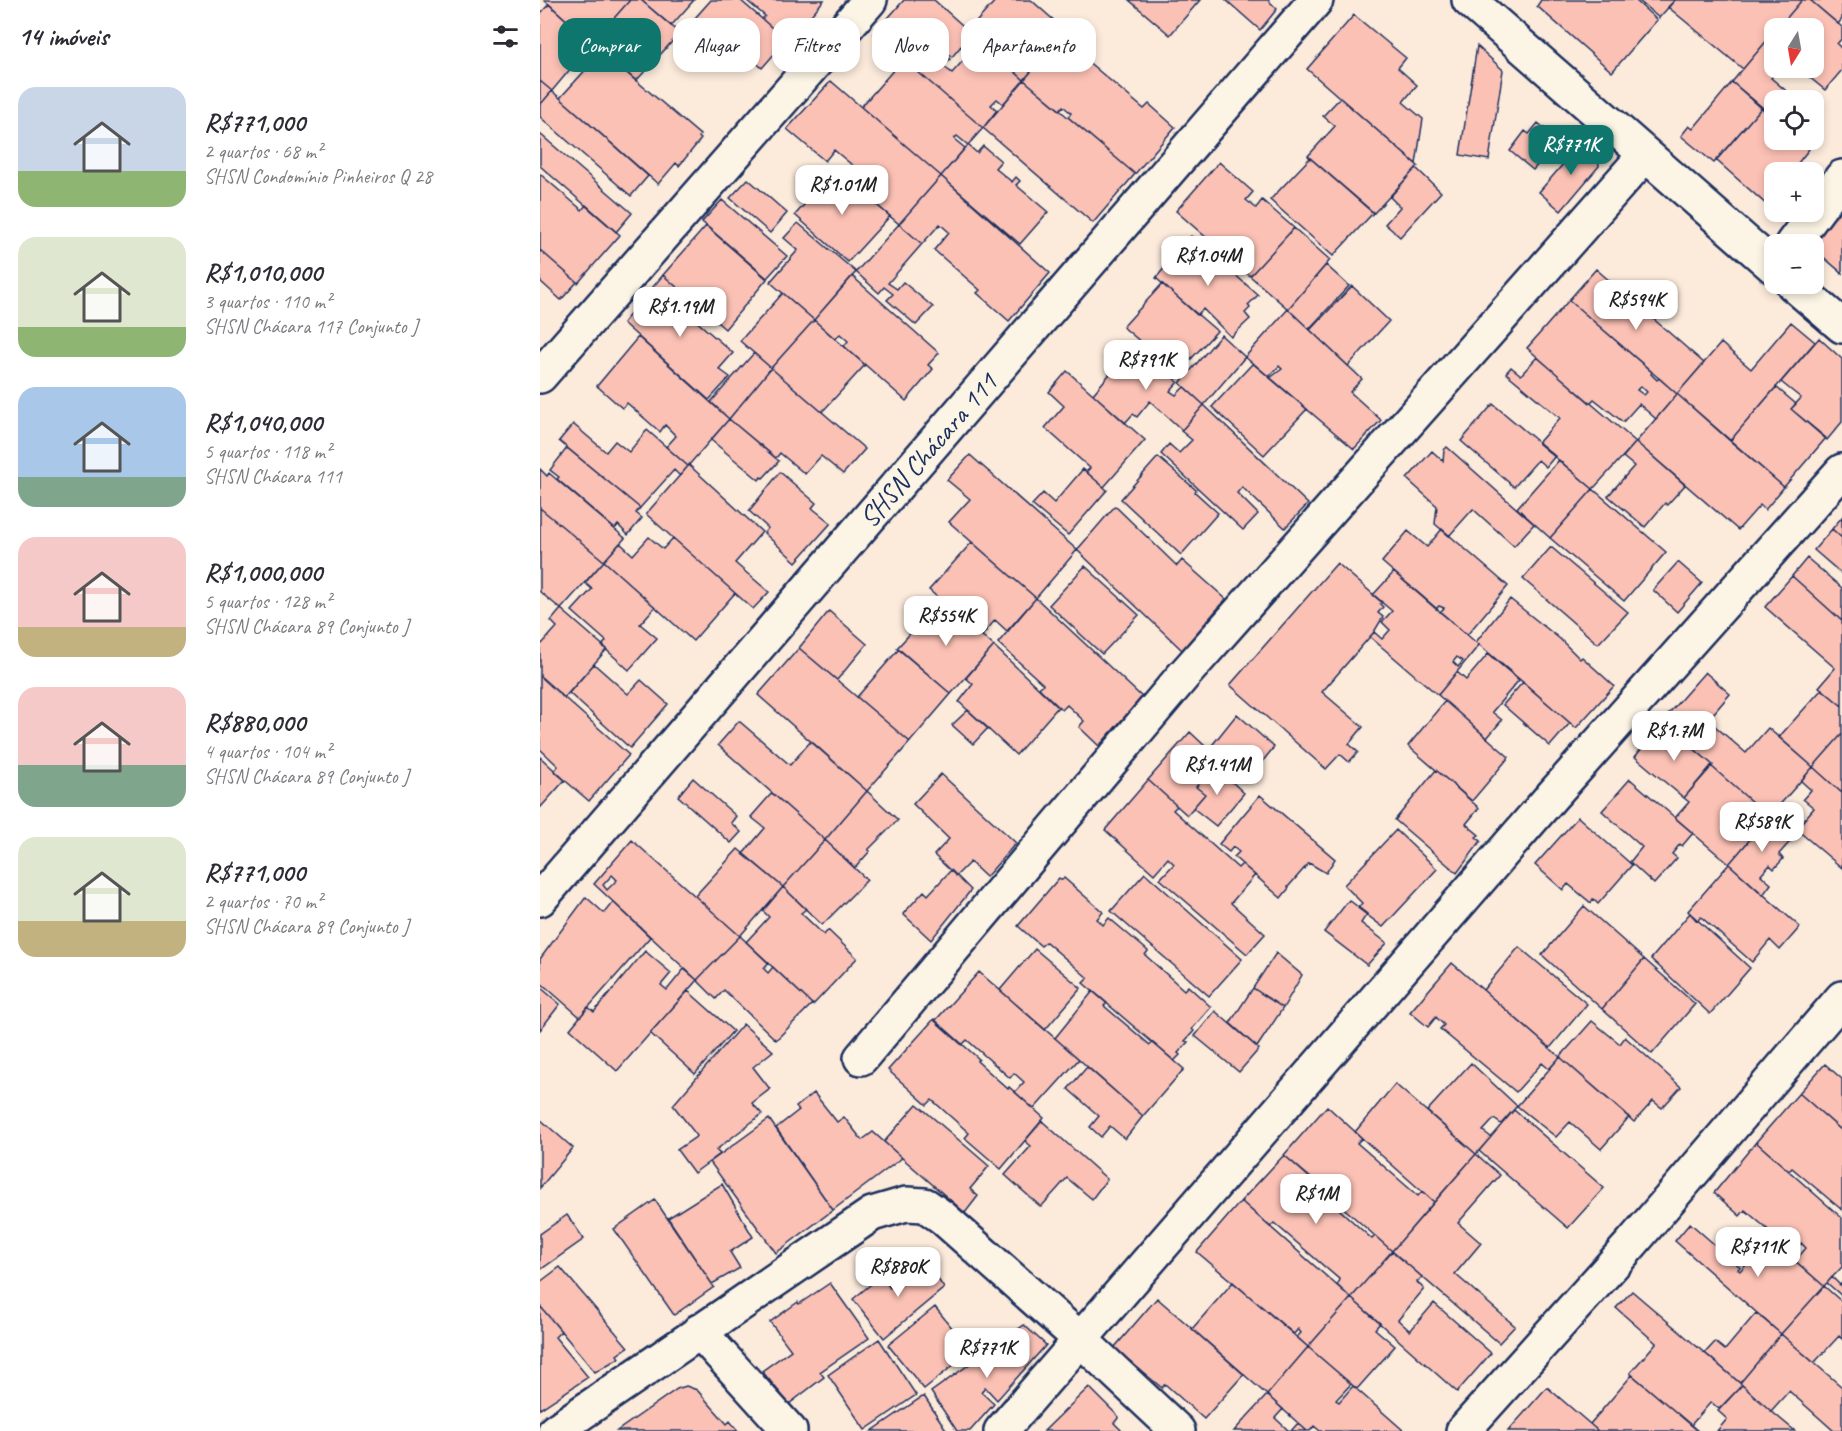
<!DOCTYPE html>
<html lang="pt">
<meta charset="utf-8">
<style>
:root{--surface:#fff;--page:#f2f2f3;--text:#2b2b33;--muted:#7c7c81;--accent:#0f766e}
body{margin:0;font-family:Caveat,sans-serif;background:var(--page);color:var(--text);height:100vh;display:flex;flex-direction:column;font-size:22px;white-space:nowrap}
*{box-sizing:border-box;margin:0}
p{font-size:20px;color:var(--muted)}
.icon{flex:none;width:33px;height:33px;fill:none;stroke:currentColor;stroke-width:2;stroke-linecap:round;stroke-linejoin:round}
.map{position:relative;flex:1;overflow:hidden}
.panel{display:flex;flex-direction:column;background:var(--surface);width:540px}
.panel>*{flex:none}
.top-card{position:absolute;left:18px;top:18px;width:570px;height:54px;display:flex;gap:12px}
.needle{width:39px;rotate:191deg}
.fabs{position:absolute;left:1224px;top:18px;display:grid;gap:12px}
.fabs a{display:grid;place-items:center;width:60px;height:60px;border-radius:12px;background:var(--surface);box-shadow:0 3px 9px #0003;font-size:30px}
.price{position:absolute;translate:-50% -51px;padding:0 14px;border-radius:12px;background:#fff;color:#222;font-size:20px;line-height:39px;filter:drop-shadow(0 2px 3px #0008)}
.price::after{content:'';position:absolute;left:50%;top:36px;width:18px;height:14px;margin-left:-9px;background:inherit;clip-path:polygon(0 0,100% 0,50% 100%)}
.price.on{background:var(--accent);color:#fff}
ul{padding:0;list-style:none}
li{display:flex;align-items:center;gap:18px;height:150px;padding:0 18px}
li span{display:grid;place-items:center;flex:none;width:168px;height:120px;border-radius:18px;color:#555}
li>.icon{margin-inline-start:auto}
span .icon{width:72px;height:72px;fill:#fffc;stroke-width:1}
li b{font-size:26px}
h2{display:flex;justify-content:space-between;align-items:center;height:72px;padding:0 18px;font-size:26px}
.chip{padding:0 21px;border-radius:18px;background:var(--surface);box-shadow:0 3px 9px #0003;font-size:21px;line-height:54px}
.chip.on{background:var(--accent);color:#fff}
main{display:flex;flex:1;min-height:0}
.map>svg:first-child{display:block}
</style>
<main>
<section class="panel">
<h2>14 imóveis<svg class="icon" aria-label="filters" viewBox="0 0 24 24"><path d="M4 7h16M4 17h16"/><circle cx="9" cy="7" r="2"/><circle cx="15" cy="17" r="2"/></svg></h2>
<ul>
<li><span style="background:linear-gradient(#c9d6e8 70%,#8fb573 0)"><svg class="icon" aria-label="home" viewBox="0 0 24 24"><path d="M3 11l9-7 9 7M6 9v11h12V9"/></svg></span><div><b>R$771,000</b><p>2 quartos · 68 m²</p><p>SHSN Condomínio Pinheiros Q 28</p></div></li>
<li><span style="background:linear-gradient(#dfe7d0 75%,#8fb573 0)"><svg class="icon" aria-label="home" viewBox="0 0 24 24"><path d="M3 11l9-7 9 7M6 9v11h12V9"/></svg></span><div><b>R$1,010,000</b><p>3 quartos · 110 m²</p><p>SHSN Chácara 117 Conjunto J</p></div></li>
<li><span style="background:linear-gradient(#a9c7e8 75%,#7fa58c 0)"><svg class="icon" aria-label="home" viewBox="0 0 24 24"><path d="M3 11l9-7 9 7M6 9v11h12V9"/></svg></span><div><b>R$1,040,000</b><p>5 quartos · 118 m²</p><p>SHSN Chácara 111</p></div></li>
<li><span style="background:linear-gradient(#f6c9c9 75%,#c2b280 0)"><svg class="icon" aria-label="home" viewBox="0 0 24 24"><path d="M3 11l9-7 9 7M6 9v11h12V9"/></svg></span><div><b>R$1,000,000</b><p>5 quartos · 128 m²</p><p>SHSN Chácara 89 Conjunto J</p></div></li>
<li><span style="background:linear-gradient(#f6c9c9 65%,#7fa58c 0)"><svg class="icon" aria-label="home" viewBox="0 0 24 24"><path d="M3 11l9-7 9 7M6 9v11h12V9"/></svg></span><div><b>R$880,000</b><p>4 quartos · 104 m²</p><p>SHSN Chácara 89 Conjunto J</p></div></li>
<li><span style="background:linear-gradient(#dfe7d0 70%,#c2b280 0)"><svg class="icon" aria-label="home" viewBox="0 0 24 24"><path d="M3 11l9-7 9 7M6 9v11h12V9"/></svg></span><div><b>R$771,000</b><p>2 quartos · 70 m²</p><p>SHSN Chácara 89 Conjunto J</p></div></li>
</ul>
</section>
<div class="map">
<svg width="1302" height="1431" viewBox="0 0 1302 1431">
<rect width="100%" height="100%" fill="#fcebdb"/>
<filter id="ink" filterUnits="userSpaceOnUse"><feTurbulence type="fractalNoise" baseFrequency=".0167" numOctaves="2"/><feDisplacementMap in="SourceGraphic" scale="12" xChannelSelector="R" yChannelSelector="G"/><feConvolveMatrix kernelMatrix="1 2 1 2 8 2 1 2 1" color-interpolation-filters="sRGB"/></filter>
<g filter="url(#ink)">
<path fill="#fcc1b5" stroke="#1b2f5e" stroke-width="1.5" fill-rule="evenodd" d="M4,0H90L52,43Z
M90,0H101L140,33L96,81L52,43Z
M101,0H154L131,26Z
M171,0H200L245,39L234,51L236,52L222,68L189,38L184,43L155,18Z
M206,0H284L248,42L222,19L225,16Z
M364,0H394L484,80L463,104L457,99L451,105L457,110L443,128L334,34ZM376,27L412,57L421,46L429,54L412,73L403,66L410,59L375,29Z
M456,0H491L526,31L508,52L499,44L493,51L502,58L484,80L429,30Z
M589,0H660L630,35Z
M686,0H728L737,9L720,30Z
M1001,0H1095L1117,20L1072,72L997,6Z
M1098,0H1135L1119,18Z
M1135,0H1262L1238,28H1234V32L1203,69L1128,7Z
M1262,0H1270L1302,27V38L1297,44L1302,49V70L1285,90L1258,68H1274V28H1238Z
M1270,0H1302V19L1298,24Z
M9,4L52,43L12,91L0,81V14Z
M814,15L866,58L858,68L877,85L863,102L883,119L876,164L767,69Z
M1234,32V68H1240L1231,78L1257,100H1234V119L1192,82Z
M520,38L604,109L609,104L635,127L595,174L528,117L531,113L523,106L520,110L484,80Z
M52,43L160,135L159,137L161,139L139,166L136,163L118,184L20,98L50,65L40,57Z
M937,46L963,70L949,160L920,155Z
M363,59L443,128L428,145L417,136L414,139L425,148L401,176L321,107Z
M484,80L595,174L553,223L443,128Z
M0,81L12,91L0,105Z
M291,81L401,176L359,224L326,196L336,185L294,150L285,161L247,129Z
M1192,82L1222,107L1174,163L1141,136L1149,126L1153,129Z
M12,91L108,176L91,196L0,117V105Z
M800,98L878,166L834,213L768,156L795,126L783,116Z
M1222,107L1234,119V140H1259L1269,149L1251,172H1234V194L1227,205L1176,160Z
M998,123L1019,140L993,170L970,151L985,131L989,134Z
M0,134L92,213L76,232L0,166Z
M1043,141L1058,155L1059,166L1021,211L999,192Z
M428,145L437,153L443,146L461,161L455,168L472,182L476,177L480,181L476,185L508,212L480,244L401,176Z
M770,158L833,213L793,256L730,200Z
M679,162L713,192L706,200L716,208L722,200L754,228L710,276L636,211Z
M876,168L901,192L860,237L845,224L860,207L850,197Z
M295,170L350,216L308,262L255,215Z
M0,174L42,210L46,205L80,235L38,283L0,250Z
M401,176L510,273L469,321L437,293L440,290L394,250L409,232L400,224L382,244L359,224Z
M208,179L247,213L230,233L190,198Z
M182,200L247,256L227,278L162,222Z
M1302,208V273L1274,249L1272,244Z
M258,223L316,272L274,320L230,282L258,250L244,238Z
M359,224L382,244L348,283L357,289L363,282L393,307L376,325L347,300L353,294L344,287L339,293L316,272Z
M166,226L227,279L185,329L123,275Z
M754,228L790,260L748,309L710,276Z
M651,236L718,295L708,305L710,308L705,313L710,319L691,337L663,309L657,315L616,278Z
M0,250L37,282L21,300L0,281Z
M786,265L809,286L769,329L748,309Z
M1056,269L1164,363L1137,394L1029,300Z
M123,275L147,296L138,305L193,353L179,369L190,377L169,400L83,323Z
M312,276L399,353L388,365L393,369L366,401L304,346L308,341L300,334L295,339L274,320Z
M622,284L677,331L638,373L583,327Z
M812,286L849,321L808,366L770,330Z
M243,293L274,320L231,368L200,341Z
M1029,300L1112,372L1111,374L1117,380L1119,378L1137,394L1116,419L1099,404L1083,422L1054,399L1050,403L987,348ZM1101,386L1107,392L1104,395L1097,390Z
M748,309L822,379L810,392L841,420L814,449L730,378L742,369L739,366L729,377L705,357Z
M274,320L325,365L282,412L231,368Z
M1251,322L1275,342L1190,441L1137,394L1181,343L1211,369Z
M681,335L705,357L664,405L640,383Z
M98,337L189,419L148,466L126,447L136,436L125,425L120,432L87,403L82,408L57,386Z
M1279,338L1302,359V422L1287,440L1251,409L1261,398L1241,382Z
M594,345L638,382L630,391L636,395L644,387L664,405L642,430L610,401L597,417L593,414L585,423L553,394Z
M214,353L231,368L189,419L171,402Z
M997,357L1096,442L1053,489L998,443L1020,418L966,373L971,367L981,375Z
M713,363L767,409L724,455L672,407Z
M231,368L325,449L303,474L281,456L265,474L240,453L236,458L189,419Z
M527,371L605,440L564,487L546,472L550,468L505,428L524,406L509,392Z
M1236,387L1256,404L1251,409L1286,438L1244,487L1190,441Z
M1137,394L1244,487L1225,510L1220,505L1198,530L1096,442Z
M953,404L1015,456L1006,467L998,460L974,487L921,441Z
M664,405L768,504L745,528L702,487L697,493L718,514L703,530L621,454L629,444L639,453L652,440L641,431Z
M189,419L239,461L223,478L221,477L219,480L171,440Z
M33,424L66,452L75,441L89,452L107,430L148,466L140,476L134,470L100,508L19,441Z
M1096,442L1145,485L1127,505L1125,503L1105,527L1068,496L1094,466L1083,457Z
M907,447L994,524L974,546L933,509L909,536L895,524L897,506L867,479L892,451L903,461L904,450Z
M27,448L100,508L96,513L102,518L88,535L78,525L75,529L17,479L19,477L10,470Z
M430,455L537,550L496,598L409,522L430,499L407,480Z
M618,457L656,490L655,492L678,513L641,555L581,499Z
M1019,460L1053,489L1010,538L977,508Z
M149,465L222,532L195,563L229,592L213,609L106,514Z
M0,469L7,476L9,473L85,538L64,561L0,508Z
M543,469L567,490L528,535L492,505L503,493L514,503Z
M240,472L276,503L272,508L291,523L256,562L224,533L228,528L209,511Z
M1053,489L1126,552L1084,601L1010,538Z
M575,506L637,566L642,560L686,599L642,650L537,550Z
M0,508L64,561L21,609L0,592Z
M1302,517V538L1292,529Z
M902,529L968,586L927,635L900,612L904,608L899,606L896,609L842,562L868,531L887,547Z
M1292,529L1302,538V574L1274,550Z
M109,537L123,549L133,538L195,593L153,641L64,561L80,543L93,555Z
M432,542L496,598L467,631L455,620L442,636L389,590Z
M1011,547L1088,612L1058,644L983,579Z
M1267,558L1302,588V621L1252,576Z
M64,561L115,607L100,624L117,638L89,670L62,646L66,641L32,611L52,589L45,583Z
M1138,562L1162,583L1137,612L1113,590Z
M797,563L842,602L840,604L843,607L838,613L843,617L834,632L782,692L823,727L809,744L818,752L809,762L800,754L786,769L690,685Z
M545,566L599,615L562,654L509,605Z
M854,572L939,645L898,695L830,637L834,632L842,639L850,630L842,622L852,611L833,595ZM917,657L923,661L918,667L913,662Z
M1252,576L1302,621V706L1279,687L1295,668L1225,607Z
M496,598L602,697L559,746L539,727L544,721L527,705L522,710L499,688L503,684L458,643Z
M970,599L1020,639L1040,659L1042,657L1074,686L1036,728L936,642Z
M401,600L454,646L411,694L357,648Z
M21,609L67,649L24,698L0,676V642L2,644L17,627L11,621Z
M289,611L327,644L297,680L259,648Z
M454,646L518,707L476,755L419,702L433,684L426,678Z
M259,648L370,742L327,791L218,695Z
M359,649L411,694L370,742L317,697Z
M948,654L979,680L952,712L962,720L947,738L898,695L917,672L926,680Z
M54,664L88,694L101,680L128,704L90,748L29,693Z
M1165,672L1190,694L1168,720L1206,753L1228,728L1273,767L1229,817L1171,766L1173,765L1122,721Z
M0,676L89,755L49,801L14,771L18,766L0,749Z
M983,682L1030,723L1010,746L963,705Z
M1282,689L1302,706V734L1273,767L1239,737Z
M905,701L969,757L932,801L868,746Z
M428,710L448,728L433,744L412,725Z
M697,714L734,747L706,782L669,749Z
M199,721L250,765L271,741L327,791L285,840L178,745Z
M1128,727L1173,765L1144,798L1095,757L1109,739L1114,744L1119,738L1115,735L1120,729L1124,732Z
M650,732L680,760L656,787L665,794L647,815L608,780Z
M1302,734V793L1273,767Z
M0,757L25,780L0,808Z
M675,766L704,793L676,826L653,808L665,794L656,787Z
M1171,766L1229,817L1189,864L1135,818L1149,802L1144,798Z
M1273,767L1302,793V868L1256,829L1274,808L1263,799L1271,790L1261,781Z
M896,770L939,808L926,824L939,835L936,837L941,841L917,873L855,820Z
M401,774L476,843L446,877L430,862L416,876L394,855L409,839L373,804Z
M153,778L196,816L191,823L201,832L191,843L138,796Z
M1090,779L1153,833L1142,846L1140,844L1132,854L1137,858L1114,884L1090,862L1102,847L1062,811Z
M608,780L637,806L633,810L698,868L702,864L715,875L691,903L725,934L707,954L620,879L634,864L628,858L614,874L565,830Z
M327,791L358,820L328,850L330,851L315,868L285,840Z
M232,793L285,840L243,887L203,854L225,828L211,817Z
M720,795L795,859L786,873L769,863L748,887L749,888L741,898L694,857L699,852L693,847L689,852L679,844Z
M1231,815L1255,836L1239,854L1243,859L1234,869L1230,865L1221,875L1231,884L1223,895L1189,864Z
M1038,817L1092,865L1058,904L1053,899L1051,903L1028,884L1023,890L995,865Z
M856,830L897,869L843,927L818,908L822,903L804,885Z
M92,840L200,936L157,980L54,884ZM72,875L77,880L67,890L63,885Z
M285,840L327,880L282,925L243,887Z
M198,849L243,887L200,936L155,896Z
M1189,864L1260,927L1240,950L1230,940L1212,962L1161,917L1157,921L1148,911Z
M411,870L431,890L391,940L363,914L384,891L388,895Z
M605,873L702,959L669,996L571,911Z
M519,878L522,880L524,878L563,912L557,919L563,925L569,918L608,951L605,955L644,990L648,986L671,1007L652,1029L654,1031L645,1041L648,1042L638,1053L640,1055L634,1061L543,983L548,978L506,942L501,946L478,926Z
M243,887L266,909L261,913L284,935L288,930L317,958L273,1005L206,942L229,917L223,911Z
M46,897L64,913L73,902L110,937L40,1017L0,982V959Z
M809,900L827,914L821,923L847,943L827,965L784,932Z
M1044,906L1104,959L1062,1009L1002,955Z
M1150,913L1210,968L1170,1014L1111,959Z
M200,936L229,963L224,969L228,973L233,967L272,1004L236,1040L184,990L176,999L157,980Z
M979,947L1047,1004L1010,1048L943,990Z
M495,949L541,988L505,1030L460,990Z
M105,951L131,973L121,985L127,990L144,969L157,980L77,1071L30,1029L48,1007L54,1012Z
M736,953L762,975L743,1008L713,988Z
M1104,959L1155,1004L1112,1054L1062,1009Z
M912,963L1020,1057L1009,1069L1002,1063L976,1092L900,1029L904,1025L896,1017L888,1027L870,1012Z
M439,972L539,1059L494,1109L475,1092L484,1082L474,1073L470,1078L427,1040L422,1045L395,1021Z
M0,987L20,1004L0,1030Z
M713,988L743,1008L717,1047L690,1023Z
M148,991L193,1031L155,1074L110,1033Z
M553,991L567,1003L564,1006L610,1045L613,1043L644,1069L603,1116L515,1038Z
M675,1011L719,1049L699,1072L655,1036Z
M394,1019L439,1059L437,1061L468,1089L469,1087L504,1118L461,1169L425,1138L429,1133L392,1100L387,1105L348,1070Z
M1052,1021L1080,1044L1085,1037L1141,1087L1122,1108L1113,1101L1094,1122L1020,1057Z
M203,1024L233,1051L213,1067L230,1089L212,1103L222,1114L176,1150L180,1154L154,1173L137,1150L157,1136L133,1105Z
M1020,1057L1089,1117L1061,1149L1030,1122L1016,1137L977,1106Z
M931,1063L977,1106L961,1124L954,1119L943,1131L951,1137L936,1154L887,1111Z
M1285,1064L1302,1079V1127L1300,1129L1259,1093Z
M547,1067L603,1116L585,1139L570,1126L561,1137L550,1127L559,1116L528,1089Z
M855,1084L936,1154L894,1202L815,1132Z
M274,1093L297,1122L304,1117L322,1140L333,1132L362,1158L293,1210L236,1128L259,1110L256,1107Z
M1259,1093L1302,1131V1210L1252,1168L1249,1171L1216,1142Z
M377,1104L449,1166L430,1189L438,1196L425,1213L344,1142Z
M787,1106L822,1138L817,1143L878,1196L882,1191L894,1202L852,1251L744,1155Z
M974,1110L1064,1188L1028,1228L939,1151Z
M0,1119L33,1148L0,1188Z
M229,1119L293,1210L236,1253L170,1162Z
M502,1121L567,1179L552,1199L527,1178L501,1207L465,1175L491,1146L485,1141Z
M1216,1142L1302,1218V1267L1284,1286L1255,1261L1266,1248L1261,1243L1254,1252L1205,1210L1200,1216L1174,1193Z
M936,1154L960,1175L918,1223L941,1243L915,1274L975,1326L959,1343L852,1251Z
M744,1155L772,1179L769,1182L832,1239L835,1236L852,1251L811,1298L797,1285L800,1280L734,1223L730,1227L701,1201Z
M182,1184L213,1237L190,1252L200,1268L172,1284L128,1218Z
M115,1200L174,1287L134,1315L74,1229Z
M701,1201L811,1298L768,1347L757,1337L761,1333L758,1329L754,1334L657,1252Z
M27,1215L44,1239L0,1270V1234Z
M1150,1223L1200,1267L1198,1269L1200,1271L1229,1238L1284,1286L1241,1334L1135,1241Z
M852,1251L882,1277L877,1282L884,1289L858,1320L870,1331L894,1303L951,1353L917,1392L811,1298Z
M383,1262L384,1265L387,1263L404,1288L344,1338L313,1299L341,1276L350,1288Z
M20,1267L88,1347L77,1355L79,1358L55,1372L0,1306V1282Z
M1292,1277L1300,1285L1302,1283V1296L1287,1283Z
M693,1282L768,1347L727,1395L652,1329Z
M290,1283L329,1338L280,1372L284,1377L249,1404L222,1371L251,1350L230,1322L258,1302L259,1304Z
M1284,1286L1302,1302V1339L1299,1336L1274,1363L1241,1334Z
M1092,1291L1202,1385L1179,1409L1171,1402L1151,1425L1090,1373L1116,1343L1076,1308Z
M617,1298L704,1374L664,1419L625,1384L622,1388L574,1348Z
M811,1298L840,1323L835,1329L855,1346L817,1389L768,1347Z
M0,1306L21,1331L15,1337L48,1377L0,1409Z
M395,1307L431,1351L384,1389L348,1345Z
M1216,1313L1241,1334L1200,1383L1165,1353L1175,1342L1185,1350Z
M484,1325L506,1345L457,1400L445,1387L441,1392L454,1404L430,1431H417L391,1392Z
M1241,1334L1302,1387V1431H1294L1249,1391L1231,1411L1200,1383Z
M339,1339L376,1395L325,1430L288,1375Z
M768,1347L811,1384L796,1400L799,1402L813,1386L864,1431H780L774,1426L770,1431H767L727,1395Z
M1092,1375L1151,1425L1158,1431H1058L1050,1424Z
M1202,1385L1231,1411L1255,1431H1177L1187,1419L1178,1411Z
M146,1386L157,1390L187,1424L190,1421L198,1431H77L137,1389Z
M549,1387L579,1417L574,1423L582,1431H504Z
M1007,1387L1050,1424L1058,1431H968Z
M727,1395L743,1409L735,1418L749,1431H694Z
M384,1396L407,1431H332L379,1399Z
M758,1423L767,1431H751Z"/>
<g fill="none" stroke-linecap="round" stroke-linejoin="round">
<defs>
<path id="minor" d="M929,0L1234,267
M1252,244L1302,177
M1253,284L1302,326
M0,376L330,0
M0,899L776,0
M321,1058L643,676L1105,155
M159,1331L250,1431
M15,1431L332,1214L366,1204L385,1205L402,1217L541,1340L638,1431
M461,1431L1011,797L1302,471
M923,1431L1092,1243L1302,998"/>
</defs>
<use href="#minor" stroke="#1b2f5e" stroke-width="38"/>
<use href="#minor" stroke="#fcf5e5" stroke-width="33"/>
</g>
</g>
<g text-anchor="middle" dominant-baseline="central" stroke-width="5" stroke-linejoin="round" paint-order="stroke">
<g font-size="28" fill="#1b2f5e" stroke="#fcf5e5">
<text transform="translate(388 450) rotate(-49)">SHSN Chácara 111</text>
</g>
</g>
</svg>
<div class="fabs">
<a><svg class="needle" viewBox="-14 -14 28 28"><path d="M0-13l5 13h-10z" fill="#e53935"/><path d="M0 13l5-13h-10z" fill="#7c7c81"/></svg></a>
<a><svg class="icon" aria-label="locate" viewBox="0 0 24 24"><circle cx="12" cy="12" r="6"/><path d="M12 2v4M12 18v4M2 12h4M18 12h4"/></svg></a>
<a>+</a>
<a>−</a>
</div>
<b class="price on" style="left:1031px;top:176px">R$771K</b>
<b class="price" style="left:302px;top:216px">R$1.01M</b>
<b class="price" style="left:668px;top:287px">R$1.04M</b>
<b class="price" style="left:1096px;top:331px">R$594K</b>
<b class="price" style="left:140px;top:338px">R$1.19M</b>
<b class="price" style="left:606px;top:391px">R$791K</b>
<b class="price" style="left:406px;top:647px">R$554K</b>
<b class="price" style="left:1134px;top:762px">R$1.7M</b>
<b class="price" style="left:677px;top:796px">R$1.41M</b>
<b class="price" style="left:1222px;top:853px">R$589K</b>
<b class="price" style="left:776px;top:1225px">R$1M</b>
<b class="price" style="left:1218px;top:1278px">R$711K</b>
<b class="price" style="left:358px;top:1298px">R$880K</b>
<b class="price" style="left:447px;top:1379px">R$771K</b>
<div class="top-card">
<a class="chip on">Comprar</a>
<a class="chip">Alugar</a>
<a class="chip">Filtros</a>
<a class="chip">Novo</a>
<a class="chip">Apartamento</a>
</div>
</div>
</main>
